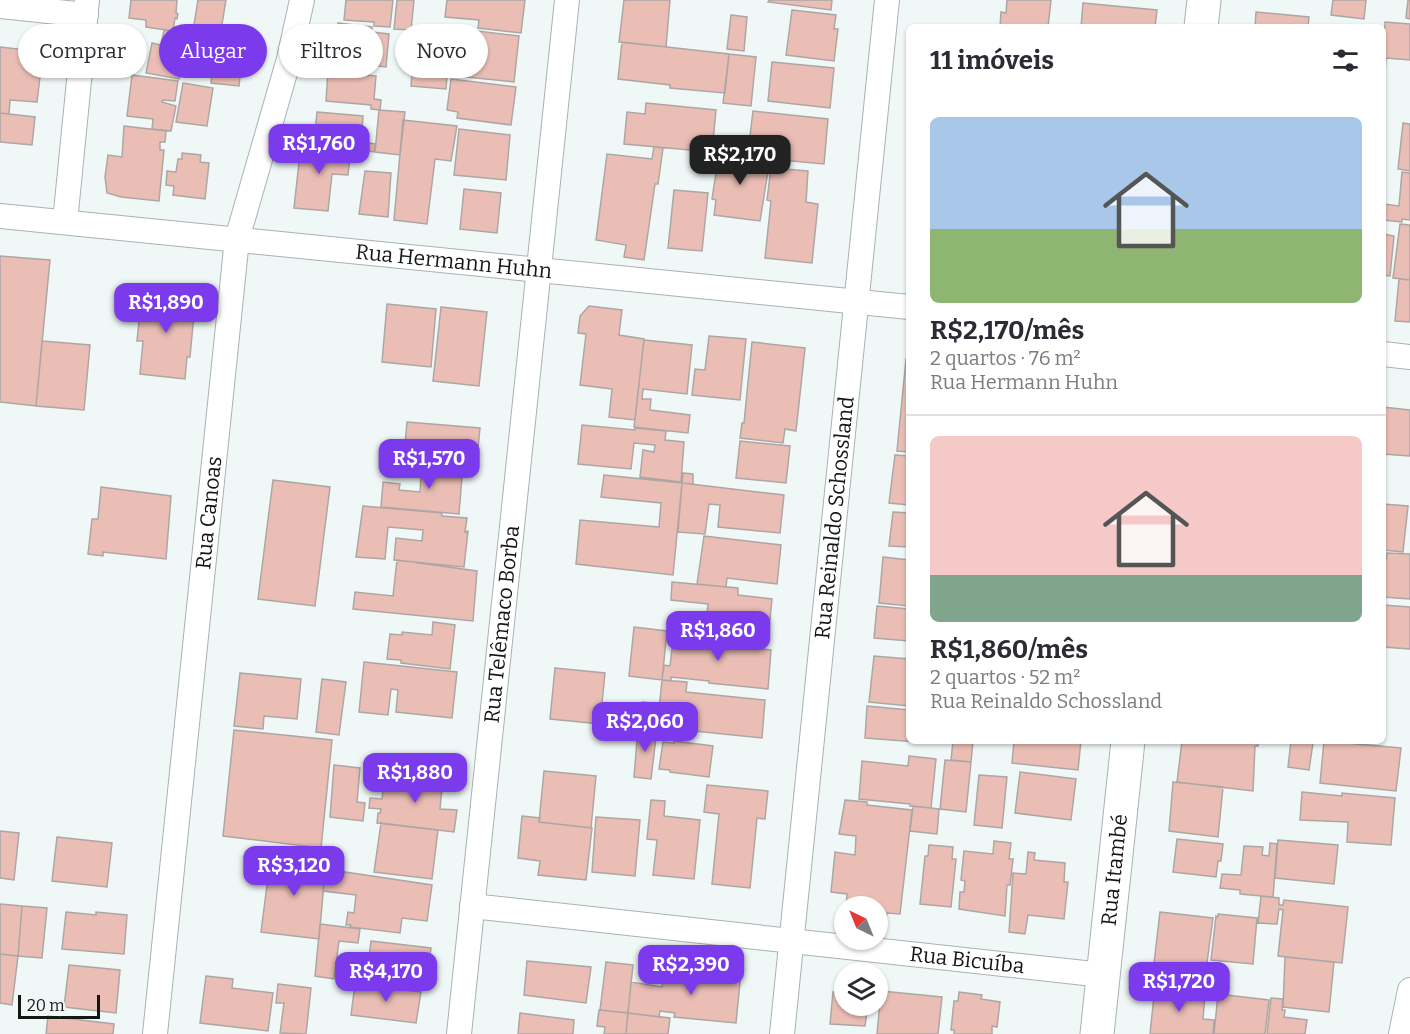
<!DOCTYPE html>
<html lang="pt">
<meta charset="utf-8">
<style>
:root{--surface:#fff;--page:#f7f7f7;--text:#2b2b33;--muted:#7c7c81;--line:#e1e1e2;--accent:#7c3aed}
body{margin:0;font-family:Bitter,serif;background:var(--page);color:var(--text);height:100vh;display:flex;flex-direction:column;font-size:22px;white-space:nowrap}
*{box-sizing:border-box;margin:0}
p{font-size:20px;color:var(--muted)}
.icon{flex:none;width:33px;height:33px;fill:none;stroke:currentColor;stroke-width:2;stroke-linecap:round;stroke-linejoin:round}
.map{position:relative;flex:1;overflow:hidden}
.side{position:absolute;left:906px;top:24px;width:480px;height:720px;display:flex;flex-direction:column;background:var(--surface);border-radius:9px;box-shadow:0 2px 4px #0004}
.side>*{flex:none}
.banner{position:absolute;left:18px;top:24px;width:570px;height:54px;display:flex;gap:12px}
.needle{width:39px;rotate:317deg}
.controls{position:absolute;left:834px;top:896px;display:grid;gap:12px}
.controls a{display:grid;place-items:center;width:54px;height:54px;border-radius:50%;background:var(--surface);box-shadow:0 2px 4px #0004;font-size:30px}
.scale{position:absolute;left:18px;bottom:15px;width:82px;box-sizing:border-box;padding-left:6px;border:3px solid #131615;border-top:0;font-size:16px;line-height:21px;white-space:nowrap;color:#131615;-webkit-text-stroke:4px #f0f8f7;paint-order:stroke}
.price{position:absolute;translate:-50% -51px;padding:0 14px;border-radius:12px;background:var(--accent);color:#fff;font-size:20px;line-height:39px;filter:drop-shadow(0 2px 3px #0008)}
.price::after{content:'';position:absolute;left:50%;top:36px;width:18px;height:14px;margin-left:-9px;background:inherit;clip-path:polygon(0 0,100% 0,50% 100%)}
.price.active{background:#222;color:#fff}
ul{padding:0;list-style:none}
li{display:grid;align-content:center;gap:12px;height:318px;padding:0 24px}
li+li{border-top:2px solid var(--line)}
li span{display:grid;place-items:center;height:186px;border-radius:9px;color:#555}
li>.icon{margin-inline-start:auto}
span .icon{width:108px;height:108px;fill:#fffc;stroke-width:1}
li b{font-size:26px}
h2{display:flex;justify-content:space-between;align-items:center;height:72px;padding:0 24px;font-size:26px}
.pill{padding:0 21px;border-radius:27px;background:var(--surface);box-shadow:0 2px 4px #0004;font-size:21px;line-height:54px}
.pill.active{background:var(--accent);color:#fff}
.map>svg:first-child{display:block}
</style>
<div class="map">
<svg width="1410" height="1034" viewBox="0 0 1410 1034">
<rect width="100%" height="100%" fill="#f0f8f7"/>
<path fill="#eabeb5" stroke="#ada6a5" stroke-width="1.5" d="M131,0H177L176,13L178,14L177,19L175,18L173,31L146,27V20L129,18Z
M198,0H226L220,36L193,31Z
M346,0H393L390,27L374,26V22L344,20Z
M397,0H414L411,30L394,29Z
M447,0H525L521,33L478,28L479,20L445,17Z
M624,0H670L666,47L619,42Z
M769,0H832L831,10L768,2Z
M1007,0H1051L1048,27H1000L1001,12L1006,13Z
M1333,0H1366L1364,19L1331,15Z
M1408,0H1410V19L1406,18Z
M1083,3L1157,10L1155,27H1081Z
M792,10L836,15L834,29H838L834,61L786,55Z
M1256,12L1309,17L1308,27H1255Z
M731,15L747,17L744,51L727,49Z
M1385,22L1410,24V60L1386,58L1385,71L1383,70Z
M338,23L372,27V32L389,34L386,67L335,61Z
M461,29L519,36L514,82L409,71L413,35L458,40L456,56H458Z
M164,30L188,33L179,79L146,73L152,43L161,45Z
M190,35L244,40L239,86L211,83L212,73L183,70Z
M622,42L729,54L725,93L670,88V85L618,79Z
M0,47L43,52L37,102L10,100L9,114L0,113Z
M729,54L756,57L751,106L723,103Z
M772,62L834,68L830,108L768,101Z
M328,72L376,76L374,99L381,100L380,110L371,109V105L326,101Z
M412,72L447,75L446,89L411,86Z
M132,75L178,81L175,101L163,100L162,102L176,106L171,131L152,129L153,119L127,116Z
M451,79L516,87L511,125L457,118L458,112L447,110Z
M183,83L213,88L207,126L176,122Z
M646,103L716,110L712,152L624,144L627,112L645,114Z
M379,110L405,112L400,155L375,152Z
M753,111L828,119L824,164L782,160V155L748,152Z
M317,112L363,116L361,146L314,141Z
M0,113L35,117L32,145L0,142Z
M403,120L457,126L451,161L435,159L427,224L394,220Z
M1403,123L1410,124V171L1398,169Z
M124,126L166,131L165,142H160V150H164L159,201L121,197L107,193L105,177L108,155L122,157Z
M459,129L510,135L506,180L454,175Z
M362,142L375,144L374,152L362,150Z
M301,144L351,149L348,175L332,174L328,211L294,208Z
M654,147L663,148L658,184H655L644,260L624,257L626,245L596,240L607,154L652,159Z
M182,153L201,155L200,162L209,163L205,199L173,195L174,186L166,185L167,171L176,172L178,159H182Z
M719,153L770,159L760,221L714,215L716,200L712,199Z
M771,168L808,171L806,202L818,204L812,263L765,258L771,201L767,200Z
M365,171L391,173L388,217L359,214Z
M1402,172L1410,173V220L1402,219V222L1383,220V204L1399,206Z
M464,189L501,193L497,233L460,229Z
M674,190L708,193L702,251L668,248Z
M1400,224L1410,225V280L1393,278Z
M1383,234L1394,236L1390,276L1383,275Z
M0,256L50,260L36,406L0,402Z
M1399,279L1410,280V322L1395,321Z
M149,284L183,287L181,313L194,314L190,357H187L185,379L140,374L143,341H137L139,321H146Z
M387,304L436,309L431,367L382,362Z
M589,306L622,310L619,335L644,339L635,420L609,417L612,389L580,385L586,334L578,333L580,316Z
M441,307L487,312L479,386L433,381Z
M709,336L746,339L740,400L692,395L695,369L705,370Z
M644,340L692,345L687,394L643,389L642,399H651L650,410L690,415L688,433L634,427Z
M42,341L90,345L84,410L36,406Z
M752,342L805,348L796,431L785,429L783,443L740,438L742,423H744Z
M906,359H909V452L897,451Z
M1383,407L1410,410V456L1383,454Z
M407,422L480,428L477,459L424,454L423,458L404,456Z
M582,425L635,430V428L666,431L665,440L684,442L681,482L640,477L643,450L654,452L655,445L634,443L631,469L578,464Z
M740,441L790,446L786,483L736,478Z
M895,455L909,456V505L889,503Z
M422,461L463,464L459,514L381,507L383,482L400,484L399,490L420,492Z
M683,473L693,474V484L682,483Z
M604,475L682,483L673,575L576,564L580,520L659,527L661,503L601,497Z
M273,480L330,487L315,606L258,599Z
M682,483L784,495L780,533L718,527L720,505L709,504L705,534L678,532Z
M101,487L171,496L166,559L103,552V556L88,554L92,519H98Z
M1383,504L1408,506L1403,552L1383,550Z
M363,506L442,513V516L467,518L465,532L468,531L464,567L394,560L396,538L422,541L423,530L388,527L385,559L356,557Z
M893,512L909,513V547L889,546Z
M704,536L781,545L777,584L727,578L726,587L697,584Z
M1387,553L1410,554V599L1383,597V560H1386Z
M883,557L909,560V606L879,603Z
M397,560L477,571L473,621L353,609L355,592L393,596Z
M672,582L738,588V595L772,599L768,639L705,633L708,604L671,600Z
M1383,605L1410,607V649L1383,647Z
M877,606L909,609V641L874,638Z
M433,622L455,625L450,669L401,663V660L387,659L390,634L402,635V632L432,635Z
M634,627L667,631L662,680L629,676Z
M674,632L710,635V644H717L718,636L742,639V647L771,650L768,689L709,683V681L671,677V681L662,680L664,665L670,666Z
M874,656L909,659V706L869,702Z
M364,662L457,672L452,718L396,712L398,690L391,689L388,715L359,712Z
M555,668L605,673L600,724L550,719Z
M240,673L301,679L297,719L264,716L263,729L234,726Z
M322,679L346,682L339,735L316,732Z
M662,680L687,682L686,692L765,700L762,738L694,731V725L658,720Z
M642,702L660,704L657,729L640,728Z
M867,706L909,710V741H930V743L865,738Z
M638,728L657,729L651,779L634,777Z
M234,730L332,740L321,848L223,836Z
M674,741L713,746L709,777L670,772V770L659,769L663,742L674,743Z
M953,741H973L971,762L951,760Z
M1014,741H1081L1078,770L1012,763Z
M1182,741H1258V746H1255L1253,791L1177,782Z
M1291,741H1316L1313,743L1309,770L1288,767Z
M1324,741L1401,748L1396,791L1320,783Z
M909,756L936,759L931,808L910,806V804L859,799L862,761L908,766Z
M945,760L971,762L966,812L940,809Z
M334,765L360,768L357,802L365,803L363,821L330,817Z
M544,771L596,776L591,828L539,822Z
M1020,772L1076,779L1071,820L1015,813Z
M410,773L443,777L440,809L457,810L454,832L377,823L378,813H380L381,809L369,808L370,798L382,799L384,780L409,783Z
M979,775L1007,777L1002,828L974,825Z
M1173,782L1223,787L1218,837L1169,831Z
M707,785L768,791L765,819L757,818L750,888L712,884L719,814L704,812Z
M1302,792L1342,796V793L1395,798L1391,845L1347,842L1348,822L1300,820Z
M651,800L665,801L664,816L700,820L694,879L653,875L657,840L647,839Z
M845,800L867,802V805L912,810L900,914L887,913L886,920L878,919V906H846L847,894L831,892L835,852L855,855L856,836L839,834Z
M913,806L939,809L937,834L910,831Z
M522,816L540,818L539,822L592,828L586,880L538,875L540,861L518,858Z
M596,817L640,820L635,876L592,872Z
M381,823L438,830L432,879L374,872Z
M0,831L19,833L14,880L0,878Z
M57,837L112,843L107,887L52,881Z
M1177,839L1223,844L1221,861H1218L1216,877L1173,872Z
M1278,840L1338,845L1334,884L1275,878Z
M994,841L1011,843L1009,859H1013L1010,885H1007L1005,916L959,909L960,892H964L965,881L961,880L964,851L993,854Z
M1270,843L1277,844L1273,897L1240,894V890L1220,888L1222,874L1241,875L1244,846L1263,847L1262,855L1269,856Z
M929,845L953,847L952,859H956L951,907L920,904L925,856H928Z
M1028,852L1035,853L1034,860L1065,863L1064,882H1068L1064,919L1028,915L1025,934L1009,932L1013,873L1026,874Z
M271,854L326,861L319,939L261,932Z
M325,869L432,885L427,921L402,918L400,933L350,927L351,925H346L348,912L354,913L356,895L323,891Z
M1261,896L1279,898V905H1283L1284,900L1348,907L1342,963L1278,956L1283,910L1279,909L1277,924L1258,923Z
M0,904L22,906L18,956L0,954Z
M22,906L47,908L42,958L18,956Z
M66,912L96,915V912L127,915L124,954L62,949Z
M1160,912L1213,918L1206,970L1154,963Z
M1218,914L1257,918L1253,964L1211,960L1216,916L1218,917Z
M320,924L360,929L358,943L339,941L334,979L315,976Z
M371,941L431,948L426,988L366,981Z
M0,954L18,956L12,1005L0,1003Z
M1285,957L1334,962L1329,1012L1283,1007Z
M527,961L591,967L586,1003L524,995Z
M606,962L633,965L628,1013L600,1010Z
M69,965L120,970L116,1013L64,1007Z
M680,965L741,972L736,1023L674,1017L675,1013L660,1011L659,1017L628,1013L631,982L662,987L663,980L678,982Z
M206,976L233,979L232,988L273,993L268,1031L200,1023Z
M278,984L311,988L306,1034L280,1033L284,1003H276Z
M355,984L421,992L416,1023L351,1015Z
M1155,986L1199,991V994L1205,995L1203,1019L1214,1020L1213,1034H1150Z
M881,991L942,997L938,1034H877Z
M833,992L844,993V1005H868L865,1026L830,1024Z
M959,992L982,995L981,999L1000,1002L997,1027L992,1026V1034H954V1030H951L954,1001H958Z
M1218,994L1269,1000L1265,1034H1214Z
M1271,998L1283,999L1282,1010H1285L1284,1017L1307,1020L1305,1034H1267Z
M599,1010L628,1013L626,1034H604L605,1027L597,1026Z
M520,1013L574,1020L573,1034H518Z
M628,1013L670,1018L668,1034H626Z
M48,1016L114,1024L113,1034H46Z"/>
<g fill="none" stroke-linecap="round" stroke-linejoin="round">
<defs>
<g id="street">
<path d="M0,6L86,15"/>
<path id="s1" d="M0,216L909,307"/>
<path d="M65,222L87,0"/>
<path d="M1383,354L1410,357"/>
<path id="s2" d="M472,906L1103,975"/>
<path id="s3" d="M155,1034L237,239L289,59L302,0"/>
<path id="s4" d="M459,1034L567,0"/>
<path id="s5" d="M782,1034L887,0"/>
<path d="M1401,1034L1410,990"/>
</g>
<g id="secondary">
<path d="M1201,27L1204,0"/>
<path id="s6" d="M1097,1034L1128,741"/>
</g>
</defs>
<use href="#street" stroke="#aab2b1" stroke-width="26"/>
<use href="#secondary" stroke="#aab2b1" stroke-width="35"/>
<use href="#street" stroke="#fff" stroke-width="24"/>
<use href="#secondary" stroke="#fff" stroke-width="33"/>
</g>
<g text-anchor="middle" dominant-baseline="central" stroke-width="5" stroke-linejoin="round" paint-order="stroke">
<g font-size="21" fill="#131615" stroke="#f0f8f7">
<text stroke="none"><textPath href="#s1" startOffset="456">Rua Hermann Huhn</textPath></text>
<text stroke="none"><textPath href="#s3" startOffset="524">Rua Canoas</textPath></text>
<text stroke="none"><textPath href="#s5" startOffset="519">Rua Reinaldo Schossland</textPath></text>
<text stroke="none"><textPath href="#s4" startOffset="412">Rua Telêmaco Borba</textPath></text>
<text stroke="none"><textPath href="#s6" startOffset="165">Rua Itambé</textPath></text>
<text stroke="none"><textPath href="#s2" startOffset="498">Rua Bicuíba</textPath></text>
</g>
</g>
</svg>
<div class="controls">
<a><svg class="needle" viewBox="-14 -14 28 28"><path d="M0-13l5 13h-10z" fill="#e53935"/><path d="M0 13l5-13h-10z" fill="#7c7c81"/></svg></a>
<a><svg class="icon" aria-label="layers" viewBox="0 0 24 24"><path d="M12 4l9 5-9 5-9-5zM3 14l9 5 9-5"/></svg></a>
</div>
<div class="scale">20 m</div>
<b class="price" style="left:319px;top:175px">R$1,760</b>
<b class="price active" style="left:740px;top:186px">R$2,170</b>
<b class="price" style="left:166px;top:334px">R$1,890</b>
<b class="price" style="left:429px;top:490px">R$1,570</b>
<b class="price" style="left:718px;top:662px">R$1,860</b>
<b class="price" style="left:645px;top:753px">R$2,060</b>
<b class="price" style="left:415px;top:804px">R$1,880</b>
<b class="price" style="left:294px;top:897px">R$3,120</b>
<b class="price" style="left:691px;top:996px">R$2,390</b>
<b class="price" style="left:386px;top:1003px">R$4,170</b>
<b class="price" style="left:1179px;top:1013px">R$1,720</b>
<div class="banner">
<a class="pill">Comprar</a>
<a class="pill active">Alugar</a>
<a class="pill">Filtros</a>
<a class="pill">Novo</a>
</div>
<section class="side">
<h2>11 imóveis<svg class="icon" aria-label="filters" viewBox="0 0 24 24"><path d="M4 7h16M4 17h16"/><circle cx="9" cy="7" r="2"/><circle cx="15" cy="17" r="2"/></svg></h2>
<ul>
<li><span style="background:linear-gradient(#a9c7e8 60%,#8fb573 0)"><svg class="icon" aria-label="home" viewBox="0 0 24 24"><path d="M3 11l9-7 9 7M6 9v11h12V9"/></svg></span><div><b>R$2,170/mês</b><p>2 quartos · 76 m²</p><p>Rua Hermann Huhn</p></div></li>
<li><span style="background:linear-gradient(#f6c9c9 75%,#7fa58c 0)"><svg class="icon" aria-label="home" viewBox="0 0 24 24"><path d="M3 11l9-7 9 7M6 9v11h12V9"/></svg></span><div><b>R$1,860/mês</b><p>2 quartos · 52 m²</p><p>Rua Reinaldo Schossland</p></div></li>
</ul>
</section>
</div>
